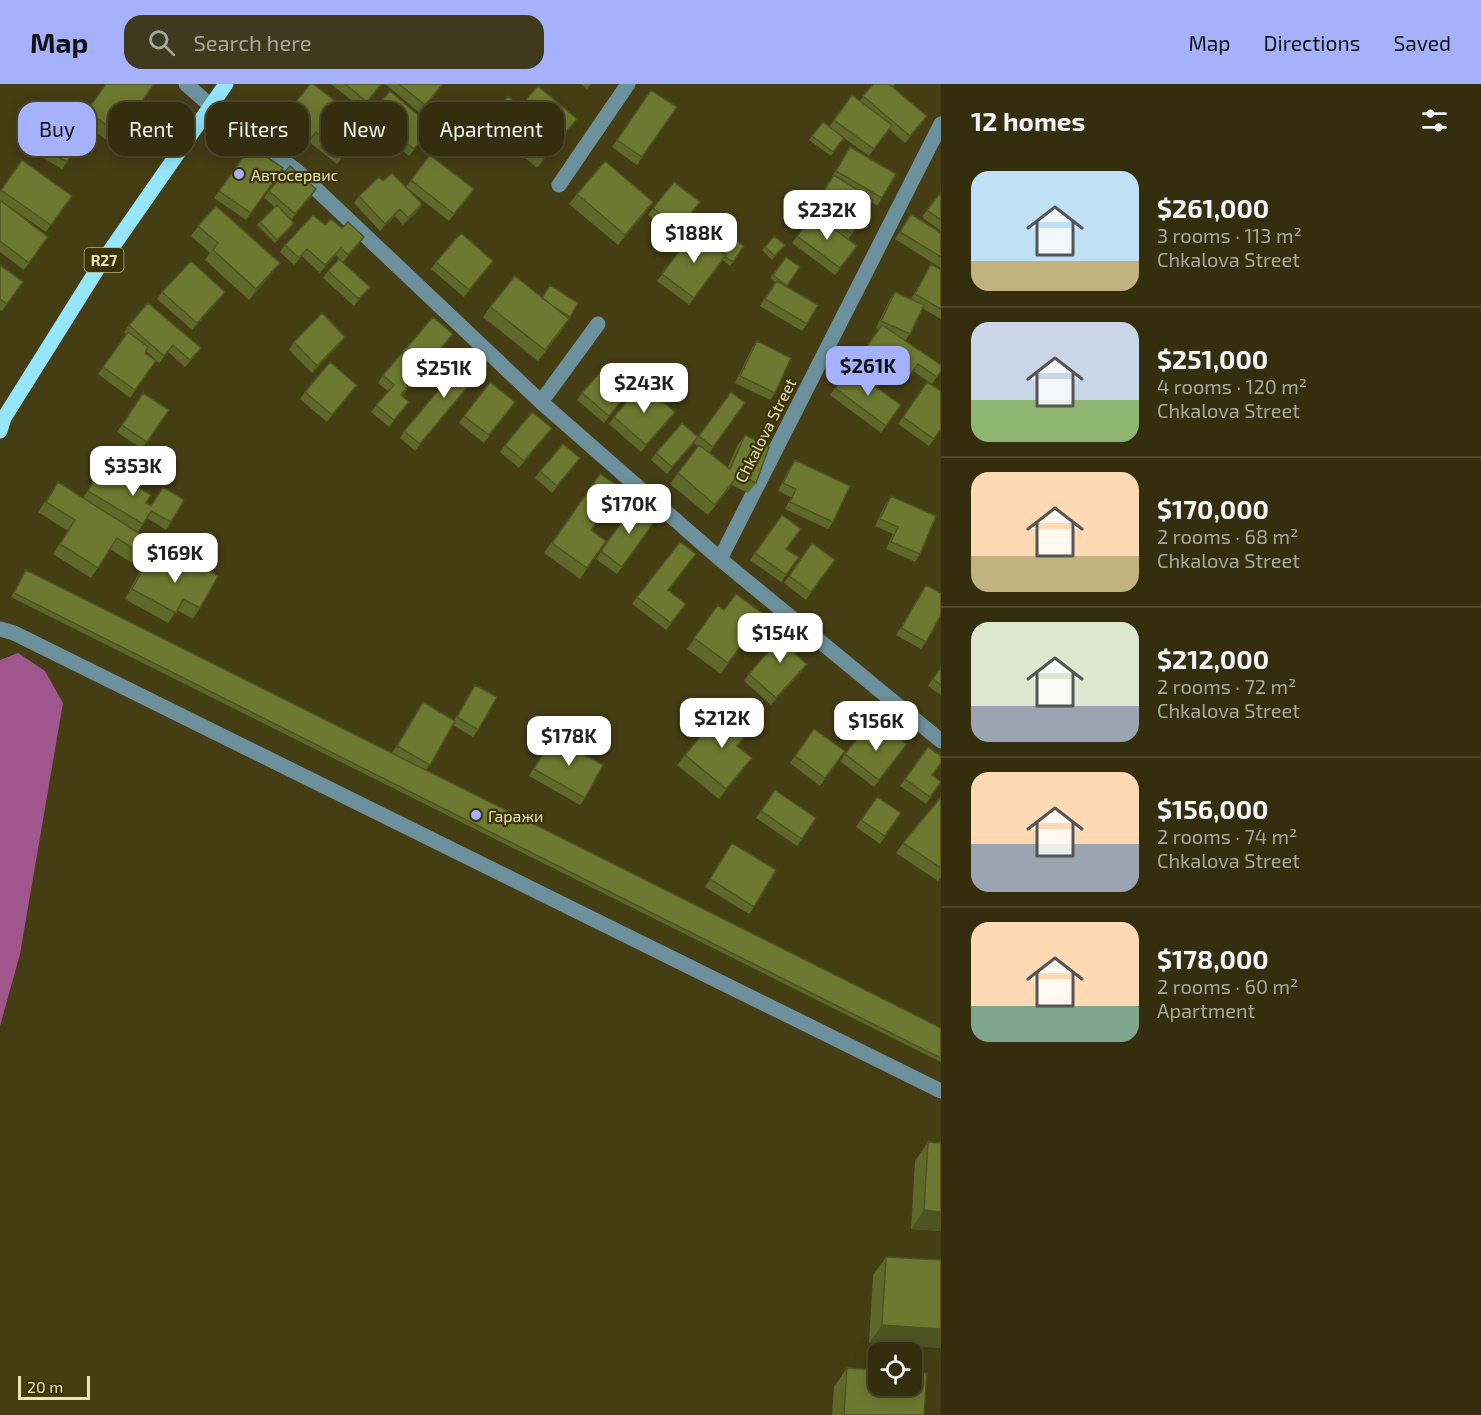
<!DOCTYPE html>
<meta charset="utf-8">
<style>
:root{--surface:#342e0f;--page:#3f3a1d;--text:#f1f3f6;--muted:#a9a89e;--line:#4e4a2f;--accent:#a6b1fc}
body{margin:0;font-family:"Exo 2",sans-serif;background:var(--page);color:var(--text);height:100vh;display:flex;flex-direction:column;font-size:22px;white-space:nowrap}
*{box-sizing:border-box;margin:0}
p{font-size:20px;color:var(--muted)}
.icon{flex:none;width:33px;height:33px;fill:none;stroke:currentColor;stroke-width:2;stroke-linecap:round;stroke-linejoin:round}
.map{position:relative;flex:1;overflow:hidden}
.sheet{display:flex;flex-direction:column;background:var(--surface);width:540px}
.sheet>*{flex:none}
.top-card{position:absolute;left:18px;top:18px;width:570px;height:54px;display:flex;gap:12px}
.buttons{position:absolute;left:868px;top:1258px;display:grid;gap:12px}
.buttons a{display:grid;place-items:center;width:54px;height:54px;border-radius:12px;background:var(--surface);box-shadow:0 3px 15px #0003,0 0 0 2px var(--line);font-size:30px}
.scale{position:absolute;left:18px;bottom:15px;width:72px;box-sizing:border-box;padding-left:6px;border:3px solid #ebe3be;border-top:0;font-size:16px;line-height:21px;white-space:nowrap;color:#ebe3be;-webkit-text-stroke:4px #3b3208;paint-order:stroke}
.price{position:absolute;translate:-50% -51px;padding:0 14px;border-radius:12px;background:#fff;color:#222;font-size:20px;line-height:39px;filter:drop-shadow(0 2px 3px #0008)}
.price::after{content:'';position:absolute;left:50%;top:36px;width:18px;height:14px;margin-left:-9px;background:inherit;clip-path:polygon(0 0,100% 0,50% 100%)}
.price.selected{background:var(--accent);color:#111}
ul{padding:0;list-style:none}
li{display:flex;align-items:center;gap:18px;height:150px;padding:0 30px}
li+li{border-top:2px solid var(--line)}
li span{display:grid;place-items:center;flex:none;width:168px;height:120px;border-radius:18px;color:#555}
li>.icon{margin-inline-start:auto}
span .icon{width:72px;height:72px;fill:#fffc;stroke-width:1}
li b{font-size:26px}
h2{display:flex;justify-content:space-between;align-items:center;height:72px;padding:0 30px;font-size:26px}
.chip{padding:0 21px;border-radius:18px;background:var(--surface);box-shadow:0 3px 15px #0003,0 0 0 2px var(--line);font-size:21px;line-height:54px}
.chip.selected{background:var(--accent);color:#111}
header{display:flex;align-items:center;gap:36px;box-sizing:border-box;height:84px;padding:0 30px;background:var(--accent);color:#111}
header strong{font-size:28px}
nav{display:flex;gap:33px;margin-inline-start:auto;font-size:21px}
.search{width:420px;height:54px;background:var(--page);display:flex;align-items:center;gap:15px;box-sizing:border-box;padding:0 21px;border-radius:18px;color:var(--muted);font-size:22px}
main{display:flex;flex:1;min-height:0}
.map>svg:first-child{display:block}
</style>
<header>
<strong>Map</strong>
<div class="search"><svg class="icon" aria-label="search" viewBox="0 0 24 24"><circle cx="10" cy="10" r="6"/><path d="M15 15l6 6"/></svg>Search here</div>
<nav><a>Map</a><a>Directions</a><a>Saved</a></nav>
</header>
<main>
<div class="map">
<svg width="941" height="1331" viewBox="0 0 941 1331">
<rect width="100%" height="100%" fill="#453d14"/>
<path fill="#9f568c" d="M18,569L45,587L63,619L20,870L0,942V576Z"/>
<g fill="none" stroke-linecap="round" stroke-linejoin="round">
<path stroke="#6c919c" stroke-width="15" d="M186,0L211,22L297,87L541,318L720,475L941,657
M559,101L628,0
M541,318L598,240
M720,475L941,40
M0,545L14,549L941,1007"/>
<path stroke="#95e5fb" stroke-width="15" d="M0,347L4,334L98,184L226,0"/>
</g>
<path fill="#5e6829" d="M106,0H154L112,60L80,37Z
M331,0H382L362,25Z
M385,0H443L420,29Z
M581,0H591L587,5Z
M873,0H895L893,3L922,39L905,59L889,45L869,72L840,51L844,54L831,72L809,56L823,38L829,43L852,11L860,17Z
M651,6L677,23L637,81L612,63Z
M520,23L569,45L537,84L485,40L492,30Z
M44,24L67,78L62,85L21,61Z
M371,29L432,43L409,72L366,36Z
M280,38L366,41L337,80L309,58L300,69L273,49Z
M251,62L283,84L246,136L214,114Z
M850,63L882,114L877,122L872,118L848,156L857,162L835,191L792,159L814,130L831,143L836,136L814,122Z
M22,76L72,112L46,148L0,116V108Z
M411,96L474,105L449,137L406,103Z
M383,97L422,120L417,128L403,141L395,132L380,147L354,119L359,112Z
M269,107L311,113L291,136L294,139L291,143L275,159L257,141L275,123L264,114Z
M941,108V147L922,133Z
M577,110L653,118L646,128L618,161L569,120Z
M0,116L48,153L24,186L0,168Z
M700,118L674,151L648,131L653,124Z
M911,130L941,149V184L895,155Z
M325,141L359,160L343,178L336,171L320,189L302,172L294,181L280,168L285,161Z
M198,142L280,179L272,189L249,216L205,176L210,169L191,152Z
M694,147L714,162H744L730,182L723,176L689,221L657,197Z
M785,161L772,176L762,166L765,163Z
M786,173L800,183L786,202L807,240L802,247L760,222L775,198L770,194Z
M436,178L488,184L464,213L431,185Z
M931,180L941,186V235L922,224L910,250L905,257L941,287L932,300L913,287L905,298L862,269L879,245L876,244L890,215L895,208L911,215Z
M0,181L23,198L2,227L0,226Z
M328,187L370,203L354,222L323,194Z
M162,208H225L220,215L192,246L157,215Z
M542,214L578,219L562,246L538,277L483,233L490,223Z
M129,241L196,271L185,283L168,268L159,279L146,267L145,269L156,277L130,314L98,290L127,251L124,248Z
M448,257L402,312L409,318L389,343L371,328L388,307L378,299L383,291Z
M757,257L775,309L770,316L735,299L752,264Z
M294,258L340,260L312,289L289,266Z
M484,283L415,367L400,354L404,347Z
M849,284L901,321L881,349L830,311Z
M927,298L941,345L929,362L898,340Z
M357,301L327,338L300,315L305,308Z
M731,308L745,319L709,369L728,383L737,362L745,351L756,399L748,409L732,401L708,431L670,400L698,362L694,359L667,390L651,376L656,369L698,353Z
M143,309L169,326L142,365L117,348Z
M582,309H628L604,339L577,316Z
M515,318L484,359L459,339L464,332Z
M614,333L670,335L641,368L609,340Z
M547,351L519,384L500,368L505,361Z
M795,376L833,438L828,445L785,425L791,413L778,407L790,383Z
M103,381L151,422L163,403L171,438L166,446L147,434L138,448L83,414Z
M575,381L552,409L535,394L540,387Z
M600,390L591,446L606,457L580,495L544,469Z
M58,398L140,469L132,479L110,465L91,494L53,470L68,447L38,428Z
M891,412L920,470L915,478L886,465L893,450L875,442L886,419Z
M635,419L657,434L617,490L596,475Z
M782,431L786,465L799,473L781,498L750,476Z
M812,459L835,476L806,516L784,499Z
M150,473L180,490L189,476L200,524L193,535L177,526L168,539L125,515L142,483Z
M26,486L392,669L423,618L454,636L475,601L478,646L473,653L453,641L426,686L941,944V978L11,513Z
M926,501V558L921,565L896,551Z
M668,506L681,527L666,546L632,520L637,513Z
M718,521L724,526L769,534L745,568L739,564L721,590L687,565Z
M801,565L796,570L807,580L802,587L771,621L744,597L749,590Z
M941,583V611L928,602Z
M751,645L738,662L744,684L719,715L677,681L685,671Z
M814,645L845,667L820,702L790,679Z
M552,653L585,714L580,721L529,692Z
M884,657L902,667L874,703L840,677L845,670Z
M928,663L932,691L941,698L926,720L900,702Z
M775,706L816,734L797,762L756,734Z
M877,713L901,729L880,760L856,743Z
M941,713V793L938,797L896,769L903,759Z
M732,759L754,823L749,830L705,803Z
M928,1058L941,1147L911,1145L915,1077Z
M886,1173L941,1176V1264L869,1259L873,1191Z
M847,1284L924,1331H832L834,1303Z"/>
<path fill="#4c5522" d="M577,35L569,45L537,84L544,74Z
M316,105L311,113L290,137L295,130Z
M653,118L646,128L618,161L625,151Z
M422,120L417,128L403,141L408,134Z
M400,125L395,132L380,147L385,140Z
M364,153L359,160L343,178L348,171Z
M341,164L336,171L320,189L325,181Z
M493,177L488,184L464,213L469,206Z
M280,179L272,189L249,216L256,205Z
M370,203L365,210L354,222L359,215Z
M225,208L220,215L192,246L197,239Z
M453,250L448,257L396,318L401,311Z
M345,253L340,260L312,289L317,282Z
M484,283L479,290L415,367L420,360Z
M357,301L352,308L327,338L332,331Z
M675,328L670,335L641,368L646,361Z
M552,344L547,351L519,384L524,377Z
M698,353L693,360L667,390L672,383Z
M580,374L575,381L552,409L557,402Z
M807,580L802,587L771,621L776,614Z
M752,674L744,684L719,715L726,705Z
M924,1126L941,1128V1147L911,1145Z
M882,1241L941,1245V1264L869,1259Z"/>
<path fill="#6d7930" stroke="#4c5522" stroke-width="1.5" d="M106,0H154L119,50L87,27Z
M310,0H313L366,41L344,70L316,48L307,59L280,38Z
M345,0H381L367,18Z
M399,0H443L425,21Z
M873,0H889L927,32L910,52L863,12Z
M538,2L577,35L544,74L492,30L508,12L520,23Z
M651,6L677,23L642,73L617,56Z
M390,7L432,43L414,65L371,29Z
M852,11L892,41L874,65L834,36Z
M44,24L84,48L67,78L26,54Z
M823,38L844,54L833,68L812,52Z
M251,62L283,84L251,129L219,107Z
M850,63L896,90L882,114L836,87Z
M430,71L474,105L454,130L411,96Z
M22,76L72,112L51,141L1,106Z
M605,77L653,118L625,151L577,110Z
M290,82L316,105L295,130L269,107Z
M392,89L422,120L408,134L400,125L385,140L359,112L379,93L383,97Z
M834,91L873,116L852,150L835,139L841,129L819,115Z
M674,98L700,118L679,144L653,124Z
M941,108V136L927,126Z
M0,116L48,153L29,179L0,157Z
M277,121L294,139L277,156L260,138Z
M216,122L280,179L256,205L213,166L218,159L198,142Z
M814,130L857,162L840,184L797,152Z
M911,130L941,149V173L900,148Z
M313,131L325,141L331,135L342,144L348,138L364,153L348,171L341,164L325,181L307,165L299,174L285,161Z
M694,147L726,171L694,214L662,190Z
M724,148L744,162L733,178L725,173L726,171L714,162Z
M461,149L493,177L469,206L436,178Z
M774,152L785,161L775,172L765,163Z
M786,173L800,183L787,202L773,191Z
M339,175L370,203L359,215L328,187Z
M191,177L225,208L197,239L162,208Z
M931,180L941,186V225L915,210Z
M0,181L23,198L7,220L0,215Z
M515,192L569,235L545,266L490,223Z
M777,197L818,221L807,240L765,215Z
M550,201L578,219L570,233L553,222L542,214Z
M895,208L924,221L910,250L881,237Z
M148,219L201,264L190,276L173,261L164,272L129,241Z
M322,229L345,253L317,282L294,258Z
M433,233L453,250L401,311L409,318L394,336L376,321L394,301L383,291Z
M882,241L941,281V287L937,293L918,280L910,291L867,262Z
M128,248L148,263L145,269L156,277L135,306L103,283Z
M757,257L791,274L775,309L740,292Z
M469,270L484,283L420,360L404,347Z
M330,278L357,301L332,331L305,308Z
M849,284L901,321L886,342L835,304Z
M601,287L628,309L609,332L582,309Z
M490,298L515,318L489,351L464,332Z
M927,298L941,307V345L934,355L903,333Z
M642,299L675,328L646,361L614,333Z
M731,308L745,319L713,363L699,352Z
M143,309L169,326L147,358L122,341Z
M532,328L552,344L524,377L505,361Z
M682,339L698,353L672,383L656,369Z
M745,351L769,363L756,399L739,390L715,421L678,389L699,361L730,385Z
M563,360L580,374L557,402L540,387Z
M795,376L850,402L833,438L790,418L796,405L783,399Z
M103,381L151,411L146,419L151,422L163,403L184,416L171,438L151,427L143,440L88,407Z
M600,390L621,404L591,446L606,457L587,484L552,459Z
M58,398L148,455L140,469L117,454L98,484L60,460L75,436L46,418Z
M891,412L936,432L920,470L891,458L898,443L880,435Z
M635,419L657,434L622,483L601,467Z
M782,431L801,445L786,465L799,473L786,491L755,469Z
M680,458L696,470L668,506L686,520L671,539L637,513Z
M812,459L835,476L811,508L789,492Z
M150,473L181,490L189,476L218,492L200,524L183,515L176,529L132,505Z
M26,486L941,944V974L14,509Z
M926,501L941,509V531L926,558L901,544Z
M736,510L769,534L752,558L747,554L728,579L694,554L718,521L724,526Z
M789,543L806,558L795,570L807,580L776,614L749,590Z
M941,583V601L933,595Z
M475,601L497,613L478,646L457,633Z
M423,618L455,637L430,681L397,662Z
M724,623L751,645L737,662L752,674L726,705L685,671Z
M866,643L884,657L890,648L907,660L879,696L845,670Z
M814,645L845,667L825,694L795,672Z
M552,653L603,681L585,714L534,685Z
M928,663L941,672V679L932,691L941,698L930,713L905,695Z
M775,706L816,734L802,755L761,727Z
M877,713L901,729L885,752L861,736Z
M941,713V784L903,759Z
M732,759L776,786L754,823L710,795Z
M928,1058L941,1059V1128L924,1126Z
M886,1173L941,1176V1245L882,1241Z
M847,1284L879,1286V1302H912V1288L927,1289L924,1331H844Z"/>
<g fill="#a6b1fc" stroke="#3b3208" stroke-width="2">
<circle cx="239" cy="90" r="6"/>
<circle cx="476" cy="731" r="6"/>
</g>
<g text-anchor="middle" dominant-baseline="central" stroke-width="4.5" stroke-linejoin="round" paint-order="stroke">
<rect fill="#3b3208" stroke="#b6ae87" stroke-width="1.5" x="84.5" y="164" width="39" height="24" rx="4.5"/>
<g font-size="15" font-weight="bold" fill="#ebe3be">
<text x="104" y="176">R27</text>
</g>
<g font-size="16" fill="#ebe3be" stroke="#3b3208" text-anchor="start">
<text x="251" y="90">Автосервис</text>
<text x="488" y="731">Гаражи</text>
</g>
<g font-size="16" fill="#ebe3be" stroke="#3b3208">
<text transform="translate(765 346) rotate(-63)">Chkalova Street</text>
</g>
</g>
</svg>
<div class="buttons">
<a><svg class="icon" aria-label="locate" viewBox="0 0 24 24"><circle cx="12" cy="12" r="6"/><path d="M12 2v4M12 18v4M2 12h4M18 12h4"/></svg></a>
</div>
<div class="scale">20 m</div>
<b class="price" style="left:827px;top:157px">$232K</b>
<b class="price" style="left:694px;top:180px">$188K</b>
<b class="price selected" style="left:868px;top:313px">$261K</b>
<b class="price" style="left:444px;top:315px">$251K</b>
<b class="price" style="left:644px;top:330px">$243K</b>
<b class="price" style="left:133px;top:413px">$353K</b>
<b class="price" style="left:629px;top:451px">$170K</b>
<b class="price" style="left:175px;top:500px">$169K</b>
<b class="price" style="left:780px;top:580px">$154K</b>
<b class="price" style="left:722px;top:665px">$212K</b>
<b class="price" style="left:876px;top:668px">$156K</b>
<b class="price" style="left:569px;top:683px">$178K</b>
<div class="top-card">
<a class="chip selected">Buy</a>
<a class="chip">Rent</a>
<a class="chip">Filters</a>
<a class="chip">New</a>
<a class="chip">Apartment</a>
</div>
</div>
<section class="sheet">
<h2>12 homes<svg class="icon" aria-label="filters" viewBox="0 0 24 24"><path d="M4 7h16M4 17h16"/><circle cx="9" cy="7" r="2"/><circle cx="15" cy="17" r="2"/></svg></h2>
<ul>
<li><span style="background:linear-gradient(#bfe0f5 75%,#c2b280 0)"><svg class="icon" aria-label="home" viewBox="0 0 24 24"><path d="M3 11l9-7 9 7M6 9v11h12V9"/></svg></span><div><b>$261,000</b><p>3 rooms · 113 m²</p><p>Chkalova Street</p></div></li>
<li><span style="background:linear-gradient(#c9d6e8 65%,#8fb573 0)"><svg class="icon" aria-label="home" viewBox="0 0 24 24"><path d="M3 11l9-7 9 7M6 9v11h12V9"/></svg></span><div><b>$251,000</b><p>4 rooms · 120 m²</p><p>Chkalova Street</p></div></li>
<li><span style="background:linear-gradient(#ffd9b3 70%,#c2b280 0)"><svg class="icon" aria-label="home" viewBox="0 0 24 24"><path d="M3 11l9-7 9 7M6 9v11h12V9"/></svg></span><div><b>$170,000</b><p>2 rooms · 68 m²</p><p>Chkalova Street</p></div></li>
<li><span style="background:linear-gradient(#dfe7d0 70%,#9aa5b1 0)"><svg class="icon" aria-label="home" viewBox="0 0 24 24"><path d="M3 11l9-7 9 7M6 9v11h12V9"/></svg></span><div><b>$212,000</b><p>2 rooms · 72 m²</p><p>Chkalova Street</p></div></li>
<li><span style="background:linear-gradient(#ffd9b3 60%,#9aa5b1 0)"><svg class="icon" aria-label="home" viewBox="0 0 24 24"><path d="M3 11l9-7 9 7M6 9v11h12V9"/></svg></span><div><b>$156,000</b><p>2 rooms · 74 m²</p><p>Chkalova Street</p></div></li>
<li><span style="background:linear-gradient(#ffd9b3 70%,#7fa58c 0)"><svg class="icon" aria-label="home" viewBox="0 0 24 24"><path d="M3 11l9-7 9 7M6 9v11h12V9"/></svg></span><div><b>$178,000</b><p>2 rooms · 60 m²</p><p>Apartment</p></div></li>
</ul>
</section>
</main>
